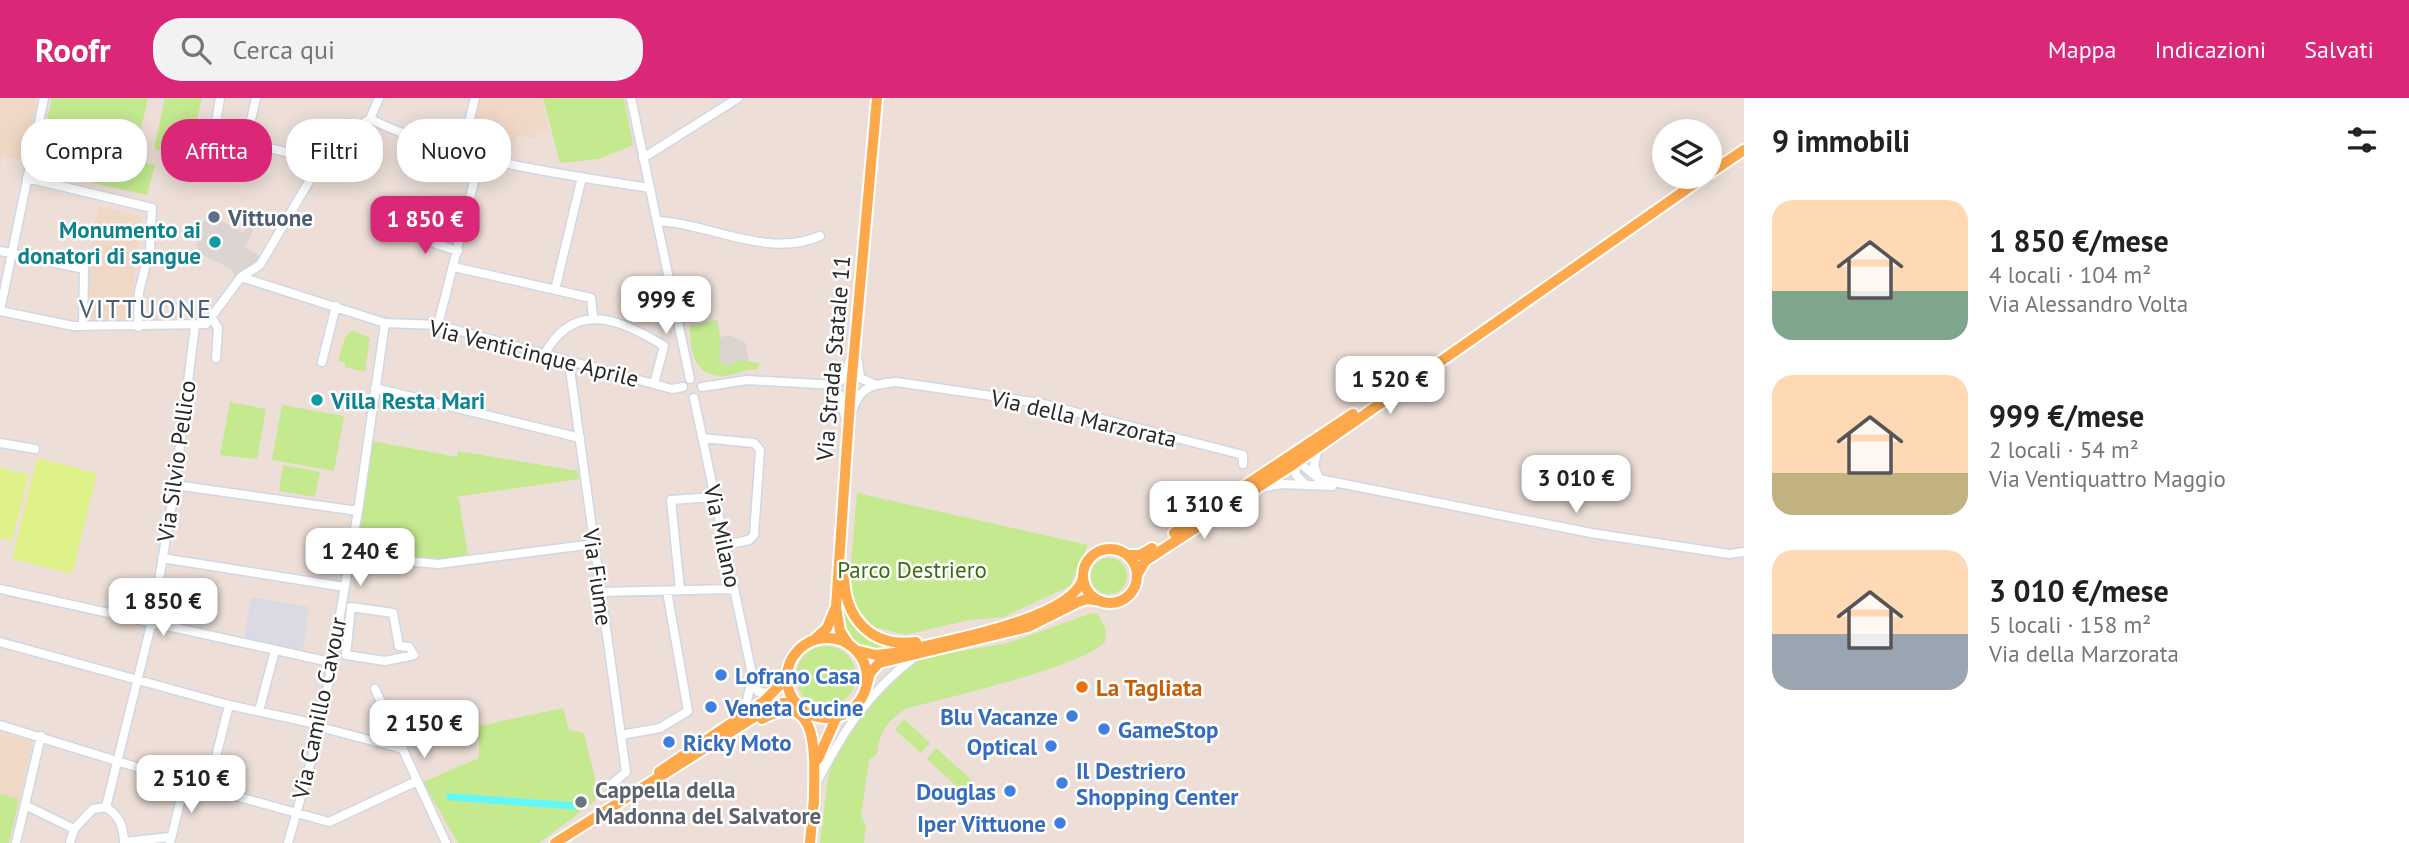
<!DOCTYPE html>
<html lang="it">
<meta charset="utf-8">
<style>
:root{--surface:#fff;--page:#f2f2f2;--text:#222;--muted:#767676;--accent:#db2777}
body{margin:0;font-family:"PT Sans",sans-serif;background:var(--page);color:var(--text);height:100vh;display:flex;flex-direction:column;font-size:26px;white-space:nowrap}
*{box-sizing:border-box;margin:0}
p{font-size:23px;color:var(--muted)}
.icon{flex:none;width:38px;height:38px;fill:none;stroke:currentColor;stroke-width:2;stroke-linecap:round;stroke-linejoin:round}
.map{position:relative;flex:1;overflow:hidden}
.side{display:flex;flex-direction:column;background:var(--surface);width:665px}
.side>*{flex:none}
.hud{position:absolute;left:21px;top:21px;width:665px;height:63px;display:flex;gap:14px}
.buttons{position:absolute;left:1652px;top:21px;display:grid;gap:14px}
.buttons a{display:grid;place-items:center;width:70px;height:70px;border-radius:50%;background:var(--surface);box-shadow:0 4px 18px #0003;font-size:35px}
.price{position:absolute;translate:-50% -60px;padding:0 16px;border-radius:14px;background:#fff;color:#222;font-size:23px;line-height:46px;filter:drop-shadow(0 2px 4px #0008)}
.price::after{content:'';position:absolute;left:50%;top:42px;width:21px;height:16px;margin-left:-10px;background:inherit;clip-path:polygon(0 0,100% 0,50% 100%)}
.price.on{background:var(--accent);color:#fff}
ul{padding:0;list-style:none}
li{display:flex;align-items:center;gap:21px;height:175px;padding:0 28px}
li span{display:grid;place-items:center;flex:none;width:196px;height:140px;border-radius:21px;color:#555}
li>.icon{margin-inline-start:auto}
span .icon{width:84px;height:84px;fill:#fffc;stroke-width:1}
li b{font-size:30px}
h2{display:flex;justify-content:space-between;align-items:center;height:84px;padding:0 28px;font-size:30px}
.chip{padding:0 24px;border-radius:28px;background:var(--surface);box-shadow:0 4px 18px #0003;font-size:24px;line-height:63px}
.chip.on{background:var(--accent);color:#fff}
header{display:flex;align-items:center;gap:42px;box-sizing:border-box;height:98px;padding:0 35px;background:var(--accent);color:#fff}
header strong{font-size:33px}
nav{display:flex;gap:38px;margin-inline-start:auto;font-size:24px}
.search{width:490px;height:63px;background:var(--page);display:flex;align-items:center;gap:18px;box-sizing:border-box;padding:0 24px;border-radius:28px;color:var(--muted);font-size:26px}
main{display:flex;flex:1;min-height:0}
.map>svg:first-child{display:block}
</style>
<header>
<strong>Roofr</strong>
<div class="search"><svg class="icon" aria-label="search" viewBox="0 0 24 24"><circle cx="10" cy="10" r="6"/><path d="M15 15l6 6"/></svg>Cerca qui</div>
<nav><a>Mappa</a><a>Indicazioni</a><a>Salvati</a></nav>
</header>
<main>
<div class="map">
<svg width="1744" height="745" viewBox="0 0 1744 745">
<rect width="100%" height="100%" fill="#eddfd8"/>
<path fill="#dadae4" d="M251,499L309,509L303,552L244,541Z"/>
<path fill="#f0d8c6" d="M0,0H37L26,63L3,58L0,68Z
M476,0H542L549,34L536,35L534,41L517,37L513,51L467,41Z
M98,108L143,119L134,175L132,224L86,223L88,167Z
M0,635L33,643L19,701L0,696Z"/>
<path fill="#c4e98f" d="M52,0H148L134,63L155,67L147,97L35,72Z
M165,0H202L189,59L154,51Z
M543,0H624L633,47L599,61L560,65Z
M717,222L722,248L719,262L726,268L739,262L760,265L757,272C748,270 740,275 730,277C697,283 689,257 690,228Z
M352,232L370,240L365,274L345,269V265L338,263L345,239Z
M230,304L266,311L257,361L220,357Z
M282,307L344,318L334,373L272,362Z
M372,343L457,359L458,353L578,373L579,381L455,399L459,401L468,457L438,462L400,459L401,439L358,434Z
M283,367L320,374L315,399L279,393Z
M857,395L1088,447L1070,488L1004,519L969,522L905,537L874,529L854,507L850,477Z
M1091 478a18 18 0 1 1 36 0a18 18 0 1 1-36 0Z
M842,504L859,530L893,548L894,551C855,556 841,541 842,504Z
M1092,515L1098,516L1106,532L1105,544C1082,569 944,600 905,611C887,624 880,633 877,656L869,662L861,718L866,728L864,745H820L828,680L836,653L876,595L911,565L932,558L1008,545Z
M796 578a30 30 0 1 1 60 0a30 30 0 1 1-60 0Z
M563,610L569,632L584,635L595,680V703L539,745H458L423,684L479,660V628Z
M904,621L930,645L921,655L895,632Z
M936,650L973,683L963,694L927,661Z
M0,696L19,701L9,745H0Z"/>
<path fill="#dff289" d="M37,360L97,375L72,476L12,461Z
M0,369L29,377L12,443L0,440Z"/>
<path fill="#dcd4d0" d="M365,22L368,26L354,55L332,46L344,24Z
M249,117L260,118L245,149L262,159L256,166L235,178L231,171L197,154V129L206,122L222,123L244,135Z
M729,237L745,244L749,264L739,262L726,268L719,262L721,239Z"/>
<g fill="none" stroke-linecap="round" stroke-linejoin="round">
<path stroke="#60f8fa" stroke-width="7" d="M450,699L575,708"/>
<defs>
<path id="minor" d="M220,0L214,36L321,63
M631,0L690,281
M370,21C458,63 554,75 650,90
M365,24L370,21L379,0
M342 35a9 9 0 1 1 18 0a9 9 0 1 1-18 0Z
M246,43L256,0
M461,56L475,0
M643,60L738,0
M263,61L266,48
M27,80L152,110L150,150L139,194L138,229
M657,123C709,125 768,161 820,138
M402,135L458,153
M0,153L84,171L83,228
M454,169L591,200L593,219
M241,179L385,225L438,227L672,291L683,289
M555,192L582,79
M0,213L73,228L206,226L241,179L260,167L321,63L335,42L343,38
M0,213L44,0
M213,222L218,230L216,260
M438,227L480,60
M544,257C574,201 621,221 664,248L654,286
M858,263L860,280L874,286
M322,264L336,208
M569,264L626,674L612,686
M702,289L747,282L836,287L845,278L850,262
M829,289L839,296L846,322
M375,290L580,340
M694,300L752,576L758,594L772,595
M853,311C860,288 874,286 896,284L1040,305L1243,357V366
M702,340L754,345L760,352L754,437L749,442L725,447
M0,345L35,351
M1318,351L1314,367L1319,381
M1295,362L1296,377L1305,386
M1294,366L1302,367L1319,381L1591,435L1729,456L1744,454
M175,387L358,413
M1261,390L1282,386L1332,388
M350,458L438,466L594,446
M162,460L345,489
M0,491L330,564
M680,492L671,402L715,399
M600,494L734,491
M351,509L393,515L399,548L409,549L414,557L385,563L346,557Z
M0,544L229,607L321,627
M375,591L446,745
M259,613L275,552
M731,622L747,602L752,582
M0,627L185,684L329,724L417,683
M320,629L403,651
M621,637L660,630L688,613L667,493
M815,688C843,633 867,595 917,557
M208,691L229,607
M25,707L74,731L93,711L106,709L152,523L175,387L195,228
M106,709C120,719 123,727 124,744L170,739
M16,745L41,638
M70,745L74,731
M170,745L185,684
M288,745L321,627L358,413L385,225"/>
<path id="major" d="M1710,75L1744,52
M1174,435L1353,316
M1083 478a27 27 0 1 1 54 0a27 27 0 1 1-54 0Z
M1127,457H1140L1152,450
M844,476C844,520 871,550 916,544
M1137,477L1145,463L1294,366L1704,79
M787 580a40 40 0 1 1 80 0a40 40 0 1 1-80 0Z
M815,541L827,530L835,511
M849,547L840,533L836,509L851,289L877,0
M855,552L876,557L894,555C933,545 1072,523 1083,480
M866,590L870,575L879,565L1028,529L1078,504L1087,501L1101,503
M762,621C825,586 813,671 814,706
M818,661L837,618
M659,674L763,604L787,580
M555,745L770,609L783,605H797
M810,745L814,700"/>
</defs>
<use href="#minor" stroke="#ced7e3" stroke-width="11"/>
<use href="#major" stroke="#fff" stroke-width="14"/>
<use href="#minor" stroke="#fff" stroke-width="8"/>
<use href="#major" stroke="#fea84c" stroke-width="10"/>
</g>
<circle fill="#5c6f8a" stroke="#fff" stroke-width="2.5" cx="214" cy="119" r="7"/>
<g fill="#0f9aa8" stroke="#fff" stroke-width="2.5">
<circle cx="215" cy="144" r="7"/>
<circle cx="317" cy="302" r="7"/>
</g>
<g fill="#3f7fe0" stroke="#fff" stroke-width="2.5">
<circle cx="721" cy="577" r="7"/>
<circle cx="711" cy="609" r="7"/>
<circle cx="1072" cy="618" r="7"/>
<circle cx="1104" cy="631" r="7"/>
<circle cx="669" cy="644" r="7"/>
<circle cx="1051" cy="648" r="7"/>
<circle cx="1062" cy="685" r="7"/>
<circle cx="1010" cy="693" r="7"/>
<circle cx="1060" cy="725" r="7"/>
</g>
<circle fill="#e8710a" stroke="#fff" stroke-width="2.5" cx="1082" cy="589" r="7"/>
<circle fill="#6b7280" stroke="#fff" stroke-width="2.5" cx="581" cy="704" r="7"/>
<g text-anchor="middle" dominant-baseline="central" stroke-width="5" stroke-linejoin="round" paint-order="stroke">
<g font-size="23" font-weight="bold" fill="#4e5e75" stroke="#fff" text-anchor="start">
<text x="228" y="119">Vittuone</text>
</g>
<g font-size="23" font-weight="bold" fill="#0d838f" stroke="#fff" text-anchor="end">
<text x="201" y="131">Monumento ai<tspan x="201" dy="26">donatori di sangue</tspan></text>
<text x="331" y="302" text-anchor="start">Villa Resta Mari</text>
</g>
<g font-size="23" fill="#282828" stroke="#fff">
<text transform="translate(534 255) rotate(14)">Via Venticinque Aprile</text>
<text transform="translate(833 260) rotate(-85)">Via Strada Statale 11</text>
<text transform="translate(1084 320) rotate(13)">Via della Marzorata</text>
<text transform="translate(176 363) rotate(-82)">Via Silvio Pellico</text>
<text transform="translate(723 438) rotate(78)">Via Milano</text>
<text transform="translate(598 479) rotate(82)">Via Fiume</text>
<text transform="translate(319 610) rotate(-78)">Via Camillo Cavour</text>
</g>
<g font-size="23" fill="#3b6c12" stroke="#fff">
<text x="912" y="471">Parco Destriero</text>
</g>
<g font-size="23" font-weight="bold" fill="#366cbe" stroke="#fff" text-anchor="start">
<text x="735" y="577">Lofrano Casa</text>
<text x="725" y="609">Veneta Cucine</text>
<text x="1058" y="618" text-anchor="end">Blu Vacanze</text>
<text x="1118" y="631">GameStop</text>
<text x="683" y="644">Ricky Moto</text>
<text x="1037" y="648" text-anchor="end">Optical</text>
<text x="1076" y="672">Il Destriero<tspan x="1076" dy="26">Shopping Center</tspan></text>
<text x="996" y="693" text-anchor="end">Douglas</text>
<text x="1046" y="725" text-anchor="end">Iper Vittuone</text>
</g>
<g font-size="23" font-weight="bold" fill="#c56008" stroke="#fff" text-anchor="start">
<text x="1096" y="589">La Tagliata</text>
</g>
<g font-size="23" font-weight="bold" fill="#5b616d" stroke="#fff" text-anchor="start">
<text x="595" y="691">Cappella della<tspan x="595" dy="26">Madonna del Salvatore</tspan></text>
</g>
<g font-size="26" letter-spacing="2" fill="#455d7d" stroke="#fff">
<text x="146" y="210">VITTUONE</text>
</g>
</g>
</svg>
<div class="buttons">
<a><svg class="icon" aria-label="layers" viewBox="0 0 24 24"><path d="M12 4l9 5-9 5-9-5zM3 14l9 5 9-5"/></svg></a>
</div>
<b class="price on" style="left:425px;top:158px">1 850 €</b>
<b class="price" style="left:666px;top:238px">999 €</b>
<b class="price" style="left:1390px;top:318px">1 520 €</b>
<b class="price" style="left:1576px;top:417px">3 010 €</b>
<b class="price" style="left:1204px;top:443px">1 310 €</b>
<b class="price" style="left:360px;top:490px">1 240 €</b>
<b class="price" style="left:163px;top:540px">1 850 €</b>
<b class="price" style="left:424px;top:662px">2 150 €</b>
<b class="price" style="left:191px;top:717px">2 510 €</b>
<div class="hud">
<a class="chip">Compra</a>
<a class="chip on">Affitta</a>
<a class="chip">Filtri</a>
<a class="chip">Nuovo</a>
</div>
</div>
<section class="side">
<h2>9 immobili<svg class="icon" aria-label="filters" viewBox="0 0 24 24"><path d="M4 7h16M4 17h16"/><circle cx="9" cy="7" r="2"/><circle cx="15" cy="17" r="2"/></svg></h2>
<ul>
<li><span style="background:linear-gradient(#ffd9b3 65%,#7fa58c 0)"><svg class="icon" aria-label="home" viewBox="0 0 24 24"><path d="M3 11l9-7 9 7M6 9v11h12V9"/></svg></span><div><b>1 850 €/mese</b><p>4 locali · 104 m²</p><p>Via Alessandro Volta</p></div></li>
<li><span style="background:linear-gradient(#ffd9b3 70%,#c2b280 0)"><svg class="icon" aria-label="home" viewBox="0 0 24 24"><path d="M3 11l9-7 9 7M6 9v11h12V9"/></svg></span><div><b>999 €/mese</b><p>2 locali · 54 m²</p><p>Via Ventiquattro Maggio</p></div></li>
<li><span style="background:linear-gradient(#ffd9b3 60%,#9aa5b1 0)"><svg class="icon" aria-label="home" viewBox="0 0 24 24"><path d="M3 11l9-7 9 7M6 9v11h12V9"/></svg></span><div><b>3 010 €/mese</b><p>5 locali · 158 m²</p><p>Via della Marzorata</p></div></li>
</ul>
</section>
</main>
